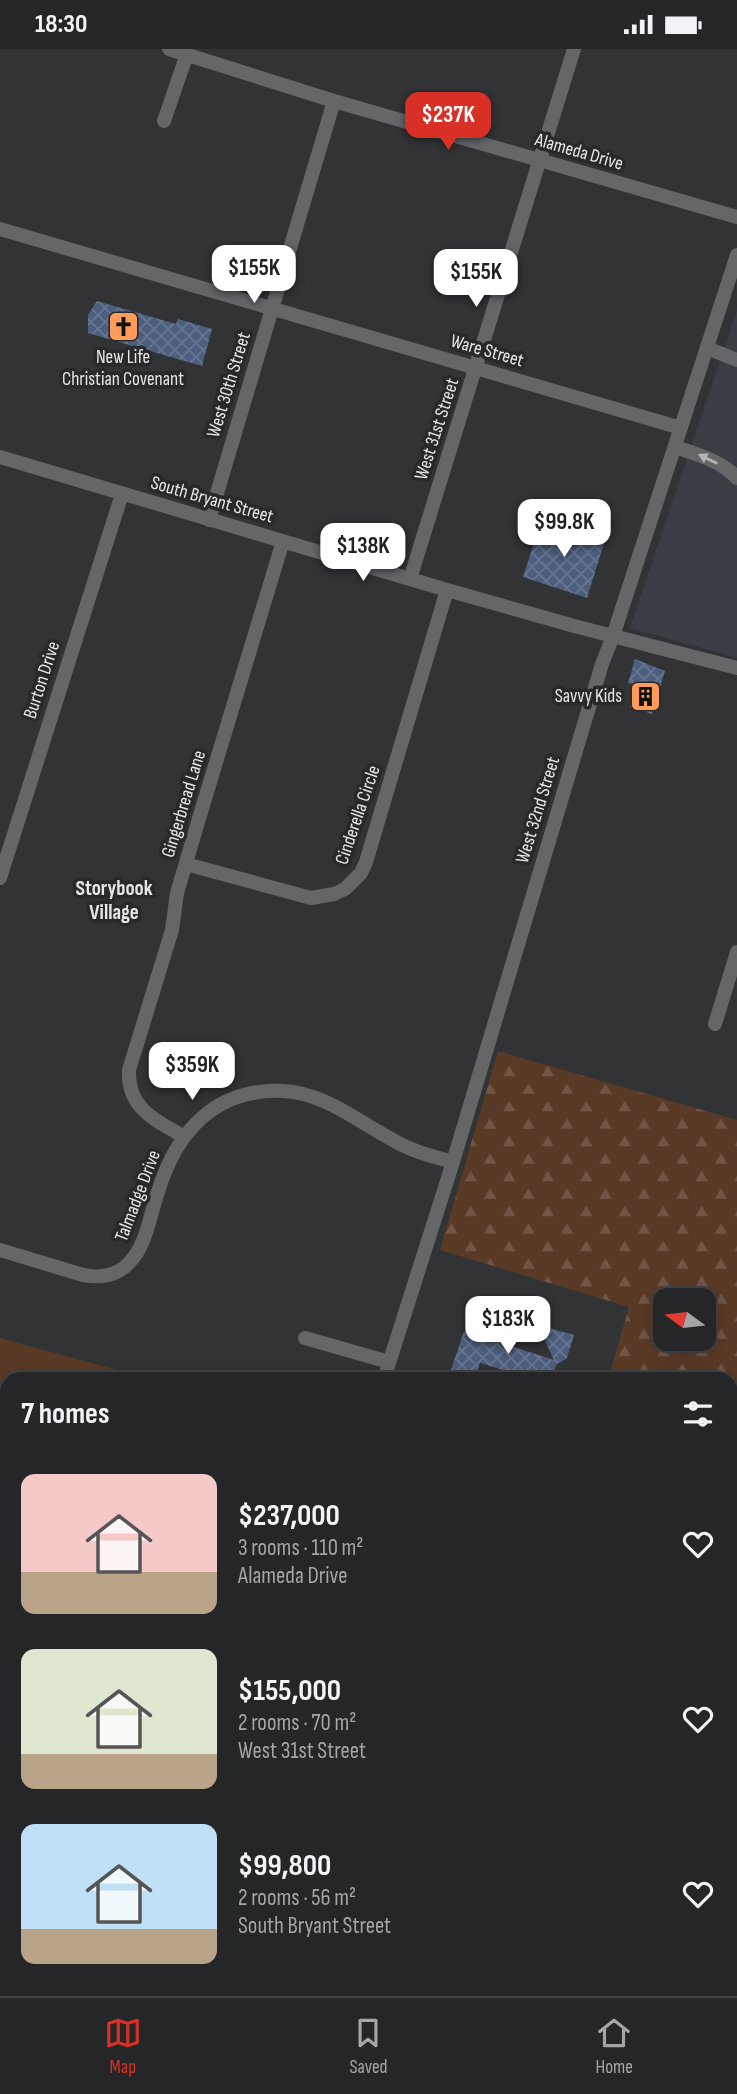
<!DOCTYPE html>
<meta charset="utf-8">
<style>
:root{--surface:#252628;--page:#2d2e30;--text:#f1f3f6;--muted:#a3a5a8;--line:#424345;--accent:#d93025}
body{margin:0;font-family:"Sofia Sans Condensed",sans-serif;background:var(--page);color:var(--text);height:100vh;display:flex;flex-direction:column;font-size:26px;white-space:nowrap}
*{box-sizing:border-box;margin:0}
p{font-size:23px;color:var(--muted)}
.icon{flex:none;width:38px;height:38px;fill:none;stroke:currentColor;stroke-width:2;stroke-linecap:round;stroke-linejoin:round}
.map{position:relative;flex:1;overflow:hidden}
.details{position:absolute;left:0px;top:1323px;width:738px;height:625px;display:flex;flex-direction:column;background:var(--surface);border-radius:21px 21px 0 0;box-shadow:0 4px 18px #0003,0 0 0 2px var(--line)}
.details>*{flex:none}
.needle{width:46px;rotate:285deg}
.controls{position:absolute;left:653px;top:1239px;display:grid;gap:14px}
.controls a{display:grid;place-items:center;width:63px;height:63px;border-radius:14px;background:var(--surface);box-shadow:0 4px 18px #0003,0 0 0 2px var(--line);font-size:35px}
.price{position:absolute;translate:-50% -60px;padding:0 16px;border-radius:14px;background:#fff;color:#222;font-size:23px;line-height:46px;filter:drop-shadow(0 2px 4px #0008)}
.price::after{content:'';position:absolute;left:50%;top:42px;width:21px;height:16px;margin-left:-10px;background:inherit;clip-path:polygon(0 0,100% 0,50% 100%)}
.price.active{background:var(--accent);color:#fff}
ul{padding:0;list-style:none}
li{display:flex;align-items:center;gap:21px;height:175px;padding:0 21px}
li span{display:grid;place-items:center;flex:none;width:196px;height:140px;border-radius:14px;color:#555}
li>.icon{margin-inline-start:auto}
span .icon{width:84px;height:84px;fill:#fffc;stroke-width:1}
li b{font-size:30px}
h2{display:flex;justify-content:space-between;align-items:center;height:84px;padding:0 21px;font-size:30px}
.status{display:flex;justify-content:space-between;align-items:center;height:49px;padding:0 35px;background:var(--surface);direction:ltr}
.status svg{height:19px;fill:currentColor}
.menu{display:flex;justify-content:space-around;align-items:center;height:98px;border-top:2px solid var(--line);background:var(--surface);font-size:19px;color:var(--muted)}
.menu a{display:grid;justify-items:center;gap:4px}
.menu .active{color:var(--accent)}
.map>svg:first-child{display:block}
</style>
<div class="status"><b>18:30</b><svg viewBox="0 0 49 12"><path d="M0 12V9h3v3zM5 12V6h3v6zM10 12V3h3v9zM15 12V0h3v12zM26 1h20v11H26zM47 4h2v5h-2z"/></svg></div>
<div class="map">
<svg width="737" height="1947" viewBox="0 0 737 1947">
<defs>
<pattern id="forest-firs" width="22" height="20" patternUnits="userSpaceOnUse" patternTransform="scale(1.75)"><rect width="22" height="20" fill="#593a26"/><path d="M5 1l3.5 6h-7zM16 11l3.5 6h-7z" fill="#715646"/></pattern>
<pattern id="building-cross-hatch" width="8" height="8" patternUnits="userSpaceOnUse" patternTransform="scale(1.75)"><rect width="8" height="8" fill="#4d5f7e"/><path d="M0 0l8 8M0 8l8-8" fill="none" stroke="#667690"/></pattern>
</defs>
<rect width="100%" height="100%" fill="#313335"/>
<path fill="#3a3d44" d="M737,261V609L630,579Z"/>
<path fill="url(#forest-firs)" fill-rule="evenodd" d="M498,1002L737,1071V1947H0L7,1526V1941H732V1330H608L629,1258L440,1201ZM665,1251H704V1290H665Z"/>
<path fill="#593a26" d="M0,1289L150,1330H7V1941H732V1507L737,1509V1947H0Z"/>
<path fill="url(#building-cross-hatch)" d="M97,252L176,275L178,270L212,280L202,317L88,284V266Z
M541,472L605,491L587,549L523,528Z
M635,610L665,622L652,665L630,658L637,636L628,634Z
M480,1279L495,1284L493,1291L554,1311L545,1292L549,1279L574,1286L567,1309L556,1316L552,1330H526L527,1328L480,1314L475,1330H448L464,1282L478,1286Z"/>
<g fill="none" stroke-linecap="round" stroke-linejoin="round">
<path stroke="#8e8f91" stroke-width="2.5" stroke-dasharray="5 5" stroke-linecap="butt" d="M0,1841L7,1847
M105,1941L112,1947"/>
<path stroke="#646668" stroke-width="14" d="M169,0L334,52L737,168
M164,72L187,5
M0,180L681,379
M707,299L737,311
M675,398C696,405 722,412 737,429
M0,408L447,541L578,578L737,619
M209,471L334,52
M410,530L574,0
M186,815L311,849L334,845L345,840L361,824L366,813L447,541
M0,829L122,445
M715,975L737,903
M183,1087C154,1071 127,1058 129,1021L172,881L177,844L201,763L283,492
M0,1201L83,1226C104,1230 121,1226 134,1208C147,1191 151,1163 158,1143C176,1083 215,1039 283,1042C325,1044 357,1072 393,1091C411,1102 432,1107 453,1113
M305,1289L389,1313
M384,1330L453,1113L602,615L613,587L737,206
M0,1534L7,1540
M732,1912L737,1920"/>
</g>
<defs><path id="oneway-solid" d="M-6-.8H1V-3.2L6.5 0L1 3.2V.8H-6Z" transform="scale(1.75)"/></defs>
<use fill="#b1b3b4" href="#oneway-solid" transform="translate(708 410) rotate(-154)"/>
<defs>
<symbol id="church-square" viewBox="-11 -11 22 22"><rect x="-9" y="-9" width="18" height="18" rx="4" fill="#ff9b5b" stroke="#27292b"/><path d="M-1.2-6h2.4v3.5h3.3v2.4h-3.3V6h-2.4V-.1h-3.3v-2.4h3.3Z" fill="#111"/></symbol>
<symbol id="building-square" viewBox="-11 -11 22 22"><rect x="-9" y="-9" width="18" height="18" rx="4" fill="#ff9b5b" stroke="#27292b"/><path d="M-4-6H4V6H1V3H-1V6H-4ZM-2.5-4.3h1.7v1.8h-1.7ZM.8-4.3h1.7v1.8H.8ZM-2.5-1h1.7V.8h-1.7ZM.8-1h1.7V.8H.8Z" fill="#111"/></symbol>
</defs>
<g fill-rule="evenodd">
<use href="#church-square" x="106" y="260" width="35" height="35"/>
<use href="#building-square" x="628" y="630" width="35" height="35"/>
</g>
<g text-anchor="middle" dominant-baseline="central" stroke-width="7" stroke-linejoin="round" paint-order="stroke">
<g font-size="19" fill="#e5e6e7" stroke="#27292b">
<text transform="translate(579 103) rotate(16)">Alameda Drive</text>
<text transform="translate(487 302) rotate(16)">Ware Street</text>
<text transform="translate(229 336) rotate(-73)">West 30th Street</text>
<text transform="translate(437 380) rotate(-72)">West 31st Street</text>
<text transform="translate(212 451) rotate(16)">South Bryant Street</text>
<text transform="translate(42 631) rotate(-72)">Burton Drive</text>
<text transform="translate(184 755) rotate(-73)">Gingerbread Lane</text>
<text transform="translate(538 761) rotate(-73)">West 32nd Street</text>
<text transform="translate(358 766) rotate(-71)">Cinderella Circle</text>
<text transform="translate(138 1147) rotate(-69)">Talmadge Drive</text>
</g>
<g font-size="19" fill="#e5e6e7" stroke="#27292b">
<text x="123" y="308">New Life<tspan x="123" dy="22">Christian Covenant</tspan></text>
<text x="622" y="647" text-anchor="end">Savvy Kids</text>
</g>
<g font-size="21" font-weight="bold" fill="#e5e6e7" stroke="#27292b">
<text x="114" y="839">Storybook<tspan x="114" dy="24">Village</tspan></text>
</g>
</g>
</svg>
<div class="controls">
<a><svg class="needle" viewBox="-14 -14 28 28"><path d="M0-13l5 13h-10z" fill="#e53935"/><path d="M0 13l5-13h-10z" fill="#a3a5a8"/></svg></a>
</div>
<b class="price active" style="left:448px;top:103px">$237K</b>
<b class="price" style="left:254px;top:256px">$155K</b>
<b class="price" style="left:476px;top:260px">$155K</b>
<b class="price" style="left:564px;top:510px">$99.8K</b>
<b class="price" style="left:363px;top:534px">$138K</b>
<b class="price" style="left:192px;top:1053px">$359K</b>
<b class="price" style="left:508px;top:1307px">$183K</b>
<section class="details">
<h2>7 homes<svg class="icon" aria-label="filters" viewBox="0 0 24 24"><path d="M4 7h16M4 17h16"/><circle cx="9" cy="7" r="2"/><circle cx="15" cy="17" r="2"/></svg></h2>
<ul>
<li><span style="background:linear-gradient(#f6c9c9 70%,#b9a48a 0)"><svg class="icon" aria-label="home" viewBox="0 0 24 24"><path d="M3 11l9-7 9 7M6 9v11h12V9"/></svg></span><div><b>$237,000</b><p>3 rooms · 110 m²</p><p>Alameda Drive</p></div><svg class="icon" aria-label="heart" viewBox="0 0 24 24"><path d="M12 20l-8-8c-3-5 5-10 8-4 3-6 11-1 8 4z"/></svg></li>
<li><span style="background:linear-gradient(#dfe7d0 75%,#b9a48a 0)"><svg class="icon" aria-label="home" viewBox="0 0 24 24"><path d="M3 11l9-7 9 7M6 9v11h12V9"/></svg></span><div><b>$155,000</b><p>2 rooms · 70 m²</p><p>West 31st Street</p></div><svg class="icon" aria-label="heart" viewBox="0 0 24 24"><path d="M12 20l-8-8c-3-5 5-10 8-4 3-6 11-1 8 4z"/></svg></li>
<li><span style="background:linear-gradient(#bfe0f5 75%,#b9a48a 0)"><svg class="icon" aria-label="home" viewBox="0 0 24 24"><path d="M3 11l9-7 9 7M6 9v11h12V9"/></svg></span><div><b>$99,800</b><p>2 rooms · 56 m²</p><p>South Bryant Street</p></div><svg class="icon" aria-label="heart" viewBox="0 0 24 24"><path d="M12 20l-8-8c-3-5 5-10 8-4 3-6 11-1 8 4z"/></svg></li>
</ul>
</section>
</div>
<nav class="menu">
<a class="active"><svg class="icon" aria-label="map" viewBox="0 0 24 24"><path d="M3 6l6-2 6 2 6-2v14l-6 2-6-2-6 2zM9 4v14M15 6v14"/></svg>Map</a>
<a><svg class="icon" aria-label="saved" viewBox="0 0 24 24"><path d="M7 4h10v16l-5-4-5 4z"/></svg>Saved</a>
<a><svg class="icon" aria-label="home" viewBox="0 0 24 24"><path d="M3 11l9-7 9 7M6 9v11h12V9"/></svg>Home</a>
</nav>
